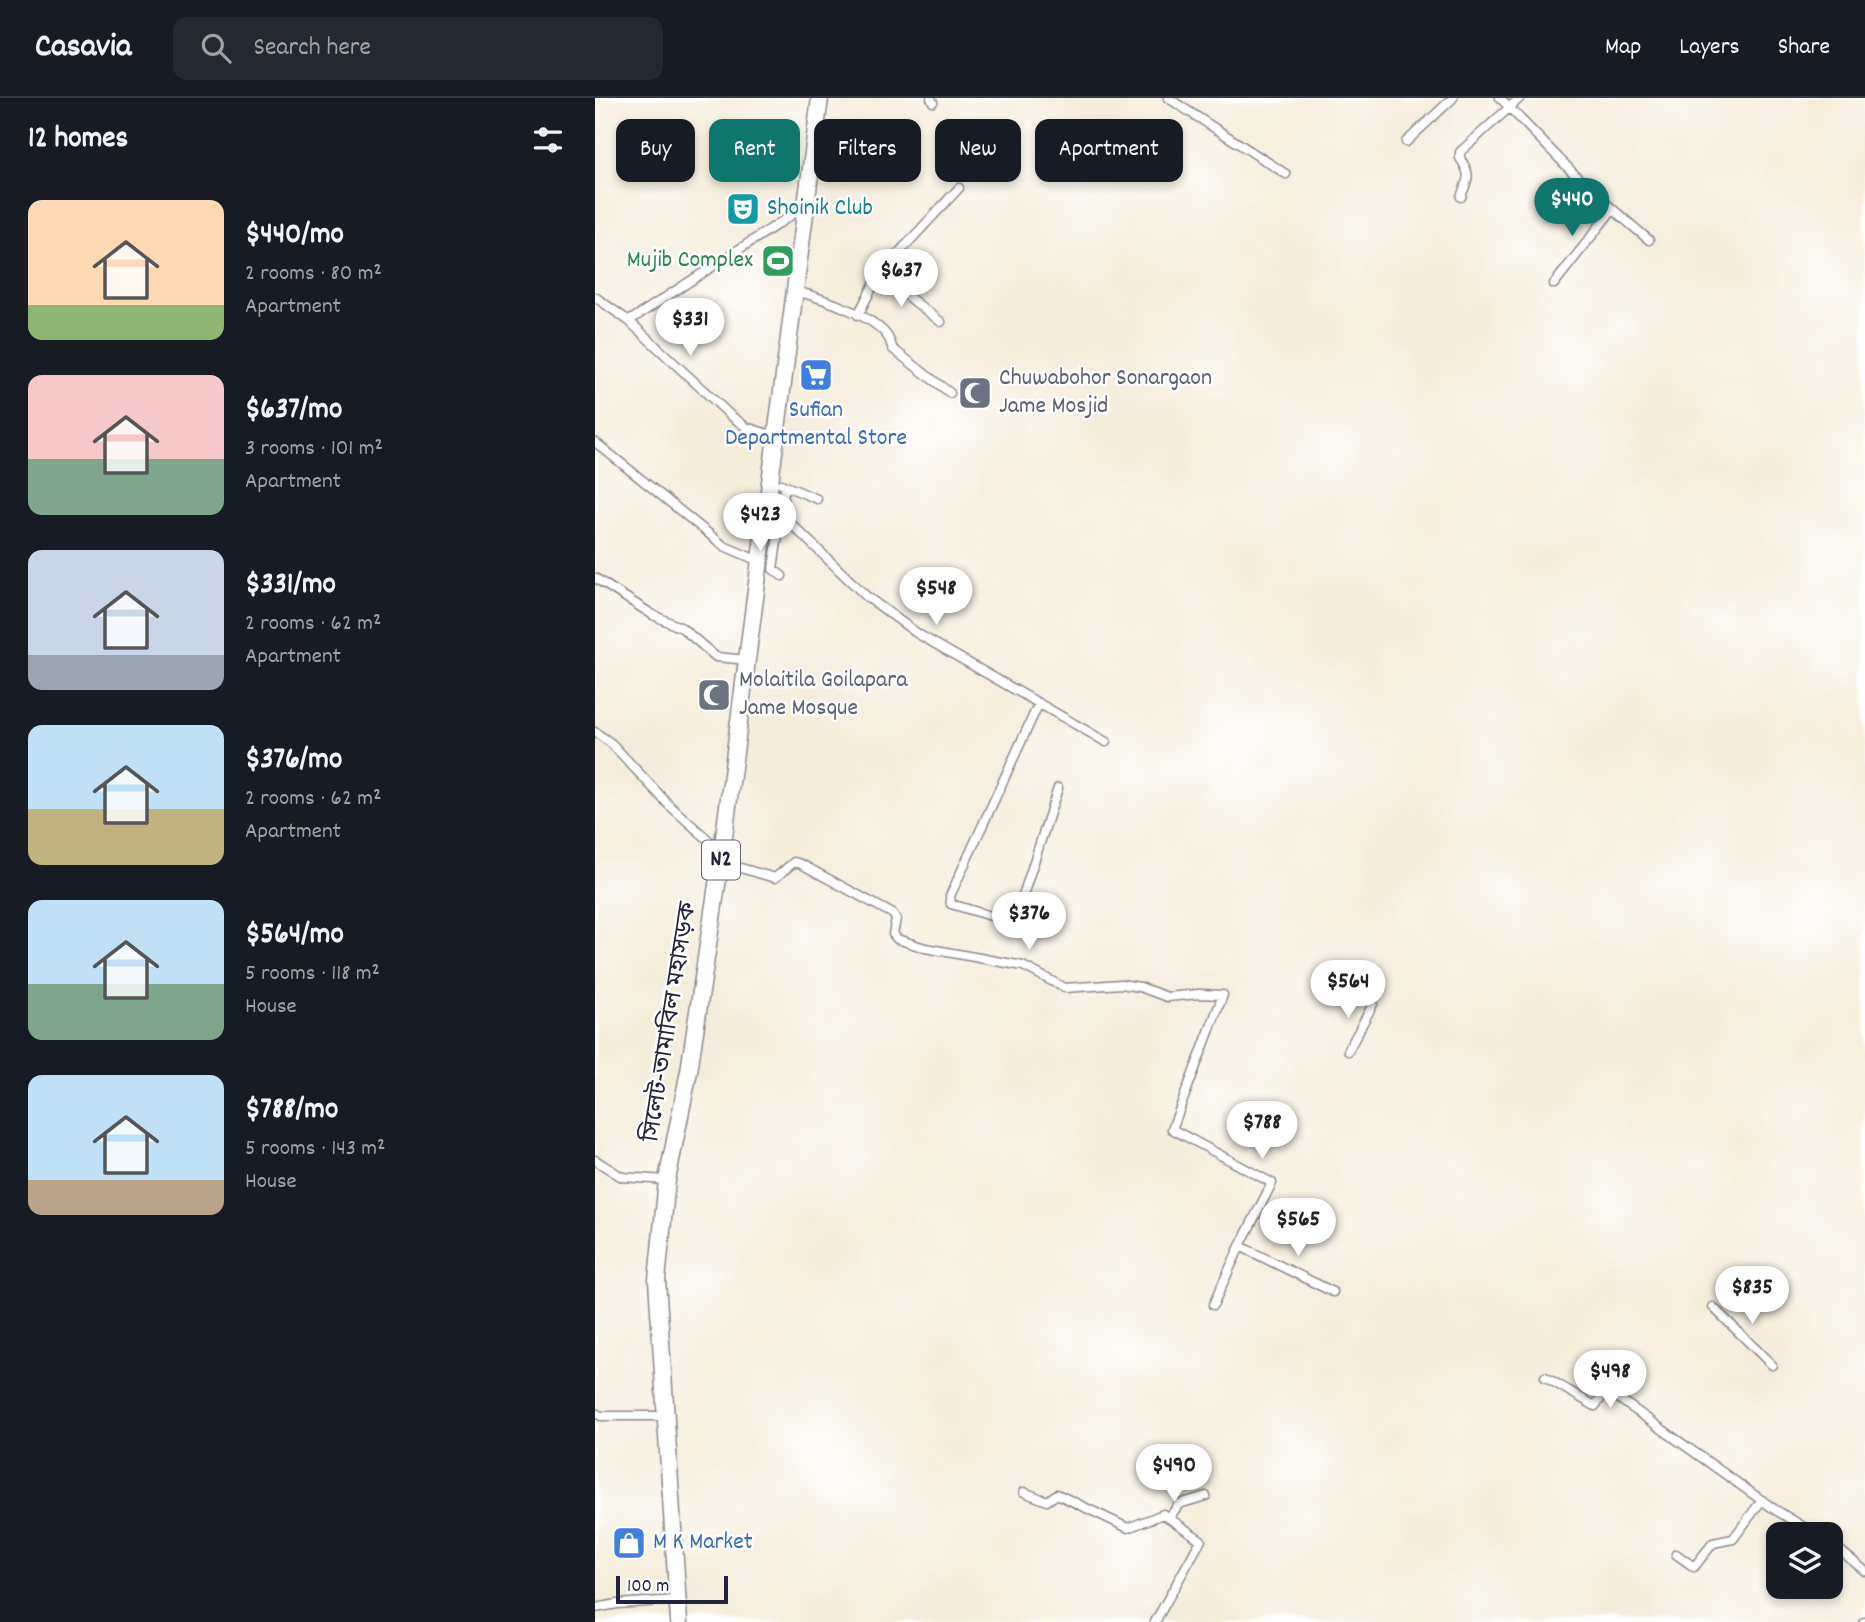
<!DOCTYPE html>
<meta charset="utf-8">
<style>
:root{--surface:#171b24;--page:#242831;--text:#f1f3f6;--muted:#9ea1a6;--line:#363941;--accent:#0f766e}
body{margin:0;font-family:Dekko,"Noto Sans Bengali",sans-serif;background:var(--page);color:var(--text);height:100vh;display:flex;flex-direction:column;font-size:26px;white-space:nowrap}
*{box-sizing:border-box;margin:0}
p{font-size:23px;color:var(--muted)}
.icon{flex:none;width:38px;height:38px;fill:none;stroke:currentColor;stroke-width:2;stroke-linecap:round;stroke-linejoin:round}
.map{position:relative;flex:1;overflow:hidden}
.side{display:flex;flex-direction:column;background:var(--surface);width:595px}
.side>*{flex:none}
.hud{position:absolute;left:21px;top:21px;width:665px;height:63px;display:flex;gap:14px}
.fabs{position:absolute;left:1171px;top:1424px;display:grid;gap:14px}
.fabs a{display:grid;place-items:center;width:77px;height:77px;border-radius:14px;background:var(--surface);box-shadow:0 4px 10px #0003;font-size:35px}
.scale{position:absolute;left:21px;bottom:18px;width:112px;box-sizing:border-box;padding-left:7px;border:4px solid #22223b;border-top:0;font-size:19px;line-height:24px;white-space:nowrap;color:#22223b;-webkit-text-stroke:5px #fff;paint-order:stroke}
.price{position:absolute;translate:-50% -60px;padding:0 16px;border-radius:24px;background:#fff;color:#222;font-size:23px;line-height:46px;filter:drop-shadow(0 2px 4px #0008)}
.price::after{content:'';position:absolute;left:50%;top:42px;width:21px;height:16px;margin-left:-10px;background:inherit;clip-path:polygon(0 0,100% 0,50% 100%)}
.price.selected{background:var(--accent);color:#fff}
ul{padding:0;list-style:none}
li{display:flex;align-items:center;gap:21px;height:175px;padding:0 28px}
li span{display:grid;place-items:center;flex:none;width:196px;height:140px;border-radius:14px;color:#555}
li>.icon{margin-inline-start:auto}
span .icon{width:84px;height:84px;fill:#fffc;stroke-width:1}
li b{font-size:30px}
h2{display:flex;justify-content:space-between;align-items:center;height:84px;padding:0 28px;font-size:30px}
.pill{padding:0 24px;border-radius:14px;background:var(--surface);box-shadow:0 4px 10px #0003;font-size:24px;line-height:63px}
.pill.selected{background:var(--accent);color:#fff}
header{display:flex;align-items:center;gap:42px;box-sizing:border-box;height:98px;padding:0 35px;background:var(--surface);border-bottom:2px solid var(--line)}
header strong{font-size:33px}
nav{display:flex;gap:38px;margin-inline-start:auto;font-size:24px}
.search{width:490px;height:63px;background:var(--page);display:flex;align-items:center;gap:18px;box-sizing:border-box;padding:0 24px;border-radius:14px;color:var(--muted);font-size:26px}
main{display:flex;flex:1;min-height:0}
.map>svg:first-child{display:block}
</style>
<header>
<strong>Casavia</strong>
<div class="search"><svg class="icon" aria-label="search" viewBox="0 0 24 24"><circle cx="10" cy="10" r="6"/><path d="M15 15l6 6"/></svg>Search here</div>
<nav><a>Map</a><a>Layers</a><a>Share</a></nav>
</header>
<main>
<section class="side">
<h2>12 homes<svg class="icon" aria-label="filters" viewBox="0 0 24 24"><path d="M4 7h16M4 17h16"/><circle cx="9" cy="7" r="2"/><circle cx="15" cy="17" r="2"/></svg></h2>
<ul>
<li><span style="background:linear-gradient(#ffd9b3 75%,#8fb573 0)"><svg class="icon" aria-label="home" viewBox="0 0 24 24"><path d="M3 11l9-7 9 7M6 9v11h12V9"/></svg></span><div><b>$440/mo</b><p>2 rooms · 80 m²</p><p>Apartment</p></div></li>
<li><span style="background:linear-gradient(#f6c9c9 60%,#7fa58c 0)"><svg class="icon" aria-label="home" viewBox="0 0 24 24"><path d="M3 11l9-7 9 7M6 9v11h12V9"/></svg></span><div><b>$637/mo</b><p>3 rooms · 101 m²</p><p>Apartment</p></div></li>
<li><span style="background:linear-gradient(#c9d6e8 75%,#9aa5b1 0)"><svg class="icon" aria-label="home" viewBox="0 0 24 24"><path d="M3 11l9-7 9 7M6 9v11h12V9"/></svg></span><div><b>$331/mo</b><p>2 rooms · 62 m²</p><p>Apartment</p></div></li>
<li><span style="background:linear-gradient(#bfe0f5 60%,#c2b280 0)"><svg class="icon" aria-label="home" viewBox="0 0 24 24"><path d="M3 11l9-7 9 7M6 9v11h12V9"/></svg></span><div><b>$376/mo</b><p>2 rooms · 62 m²</p><p>Apartment</p></div></li>
<li><span style="background:linear-gradient(#bfe0f5 60%,#7fa58c 0)"><svg class="icon" aria-label="home" viewBox="0 0 24 24"><path d="M3 11l9-7 9 7M6 9v11h12V9"/></svg></span><div><b>$564/mo</b><p>5 rooms · 118 m²</p><p>House</p></div></li>
<li><span style="background:linear-gradient(#bfe0f5 75%,#b9a48a 0)"><svg class="icon" aria-label="home" viewBox="0 0 24 24"><path d="M3 11l9-7 9 7M6 9v11h12V9"/></svg></span><div><b>$788/mo</b><p>5 rooms · 143 m²</p><p>House</p></div></li>
</ul>
</section>
<div class="map">
<svg width="1270" height="1524" viewBox="0 0 1270 1524">
<rect width="100%" height="100%" fill="#fff"/>
<filter id="ink" filterUnits="userSpaceOnUse"><feTurbulence type="fractalNoise" baseFrequency=".0143" numOctaves="2"/><feDisplacementMap in="SourceGraphic" scale="14" xChannelSelector="R" yChannelSelector="G"/><feConvolveMatrix kernelMatrix="1 2 1 2 8 2 1 2 1" color-interpolation-filters="sRGB"/></filter>
<filter id="wash" filterUnits="userSpaceOnUse"><feTurbulence type="fractalNoise" baseFrequency=".00686" numOctaves="4" result="noise"/><feDisplacementMap in="SourceGraphic" scale="28" xChannelSelector="R" yChannelSelector="G"/><feGaussianBlur stdDeviation="1.57" result="paint"/><feColorMatrix in="noise" values="0 0 0 0 0 0 0 0 0 0 0 0 0 0 0 0 0 1.4 0 .05"/><feComposite in="paint" operator="in"/></filter>
<g filter="url(#wash)">
<rect width="100%" height="100%" fill="#f5eddb"/>
</g>
<g filter="url(#ink)">
<g fill="none" stroke-linecap="round" stroke-linejoin="round">
<defs>
<path id="street" d="M336,0L338,4
M573,0L691,76
M905,0L994,91L1054,142
M811,44L858,0
M866,99C873,80 877,78 865,60V54L925,0
M284,176L346,224
M959,186L1017,112
M201,193C226,200 282,218 294,241C296,244 296,248 298,251L355,295
M0,199L34,223L135,317L151,329L183,339
M263,217L284,176L364,90
M34,223L209,109
M0,344L129,448L164,463
M186,386L222,401
M190,388L186,416L271,498L323,536L511,644
M186,416L178,471L187,478
M0,480L58,517L87,530L121,559L153,562
M444,605L355,798L356,806L419,825L463,690
M0,634L16,645L74,707L127,754
M125,764L180,780L199,764L206,766L298,816L301,821L298,836L302,841L330,850L428,868L470,890L526,886L545,889L572,899L604,896L628,897L577,1031L677,1085L645,1148L738,1194
M753,953L778,906
M0,1062L27,1079L72,1082
M618,1207L645,1148
M1118,1209L1177,1267
M950,1279L1000,1308L1012,1292L1179,1411L1222,1437
M0,1315L6,1318H70
M429,1394L452,1403L462,1396L533,1430L568,1416L606,1442L560,1524
M574,1420L584,1406L611,1398
M1236,1445L1270,1473
M1081,1456L1099,1469L1118,1445L1138,1441L1167,1402
M0,1510L22,1506L82,1502
M1269,1524H1270"/>
<path id="highway" d="M84,1524L62,1182L72,1082L94,973L127,754L225,0"/>
</defs>
<use href="#street" stroke="#8c888b" stroke-width="11"/>
<use href="#highway" stroke="#8c888b" stroke-width="19"/>
<use href="#street" stroke="#fff" stroke-width="8"/>
<use href="#highway" stroke="#fff" stroke-width="16"/>
</g>
</g>
<defs>
<symbol id="theatre-square" viewBox="-11 -11 22 22"><rect x="-9" y="-9" width="18" height="18" rx="4" fill="#0f9aa8" stroke="#fff"/><path d="M-5-5.5Q0-4 5-5.5V0Q5 5 0 6Q-5 5-5 0ZM-3.3-2.5H-1v1.5H-3.3ZM1-2.5H3.3v1.5H1ZM-2.8 1Q0 5.5 2.8 1Z" fill="#fff"/></symbol>
<symbol id="stadium-square" viewBox="-11 -11 22 22"><rect x="-9" y="-9" width="18" height="18" rx="4" fill="#2e9e5b" stroke="#fff"/><path d="M0-5a6.5 5 0 1 0 0 10a6.5 5 0 1 0 0-10ZM-3.5-1.8h7v3.6h-7Z" fill="#fff"/></symbol>
<symbol id="supermarket-square" viewBox="-11 -11 22 22"><rect x="-9" y="-9" width="18" height="18" rx="4" fill="#3f7fe0" stroke="#fff"/><path d="M-6-5.5h2.5l.6 2H6L4.5 2H-2.5L-4.4-4H-6ZM-1.5 3.2a1.3 1.3 0 1 0 .1 0ZM3 3.2a1.3 1.3 0 1 0 .1 0Z" fill="#fff"/></symbol>
<symbol id="mosque-square" viewBox="-11 -11 22 22"><rect x="-9" y="-9" width="18" height="18" rx="4" fill="#6b7280" stroke="#fff"/><path d="M3.5-4.9A6 6 0 1 0 3.5 4.9A5 5 0 1 1 3.5-4.9Z" fill="#fff"/></symbol>
<symbol id="shop-square" viewBox="-11 -11 22 22"><rect x="-9" y="-9" width="18" height="18" rx="4" fill="#3f7fe0" stroke="#fff"/><path d="M-5-2.5h2.3a2.7 3.5 0 0 1 5.4 0H5L5.5 6h-11ZM-1.5-2.5h3a1.5 2.3 0 0 0-3 0Z" fill="#fff"/></symbol>
</defs>
<g fill-rule="evenodd">
<use href="#theatre-square" x="129" y="92" width="38" height="38"/>
<use href="#stadium-square" x="164" y="144" width="38" height="38"/>
<use href="#supermarket-square" x="202" y="258" width="38" height="38"/>
<use href="#mosque-square" x="361" y="276" width="38" height="38"/>
<use href="#mosque-square" x="100" y="578" width="38" height="38"/>
<use href="#shop-square" x="15" y="1426" width="38" height="38"/>
</g>
<g text-anchor="middle" dominant-baseline="central" stroke-width="5" stroke-linejoin="round" paint-order="stroke">
<rect fill="#fff" stroke="#646476" stroke-width="2" x="107" y="742.5" width="38" height="39" rx="5"/>
<g font-size="23" font-weight="bold" fill="#22223b">
<text x="126" y="762">N2</text>
</g>
<g font-size="24" fill="#0d838f" stroke="#fff" text-anchor="start">
<text x="172" y="111">Shoinik Club</text>
</g>
<g font-size="24" fill="#27864d" stroke="#fff" text-anchor="end">
<text x="158" y="163">Mujib Complex</text>
</g>
<g font-size="24" fill="#5b616d" stroke="#fff" text-anchor="start">
<text x="404" y="281">Chuwabohor Sonargaon<tspan x="404" dy="28">Jame Mosjid</tspan></text>
<text x="144" y="583">Molaitila Goilapara<tspan x="144" dy="28">Jame Mosque</tspan></text>
</g>
<g font-size="24" fill="#366cbe" stroke="#fff">
<text x="221" y="313">Sufian<tspan x="221" dy="28">Departmental Store</tspan></text>
<text x="58" y="1445" text-anchor="start">M K Market</text>
</g>
<g font-size="24" fill="#22223b" stroke="#fff">
<text transform="translate(76 924) rotate(-81)">সিলেট-তামাবিল মহাসড়ক</text>
</g>
</g>
</svg>
<div class="fabs">
<a><svg class="icon" aria-label="layers" viewBox="0 0 24 24"><path d="M12 4l9 5-9 5-9-5zM3 14l9 5 9-5"/></svg></a>
</div>
<div class="scale">100 m</div>
<b class="price selected" style="left:977px;top:140px">$440</b>
<b class="price" style="left:306px;top:211px">$637</b>
<b class="price" style="left:95px;top:260px">$331</b>
<b class="price" style="left:165px;top:455px">$423</b>
<b class="price" style="left:341px;top:529px">$548</b>
<b class="price" style="left:434px;top:854px">$376</b>
<b class="price" style="left:753px;top:922px">$564</b>
<b class="price" style="left:667px;top:1063px">$788</b>
<b class="price" style="left:703px;top:1160px">$565</b>
<b class="price" style="left:1157px;top:1228px">$835</b>
<b class="price" style="left:1015px;top:1312px">$498</b>
<b class="price" style="left:579px;top:1406px">$490</b>
<div class="hud">
<a class="pill">Buy</a>
<a class="pill selected">Rent</a>
<a class="pill">Filters</a>
<a class="pill">New</a>
<a class="pill">Apartment</a>
</div>
</div>
</main>
